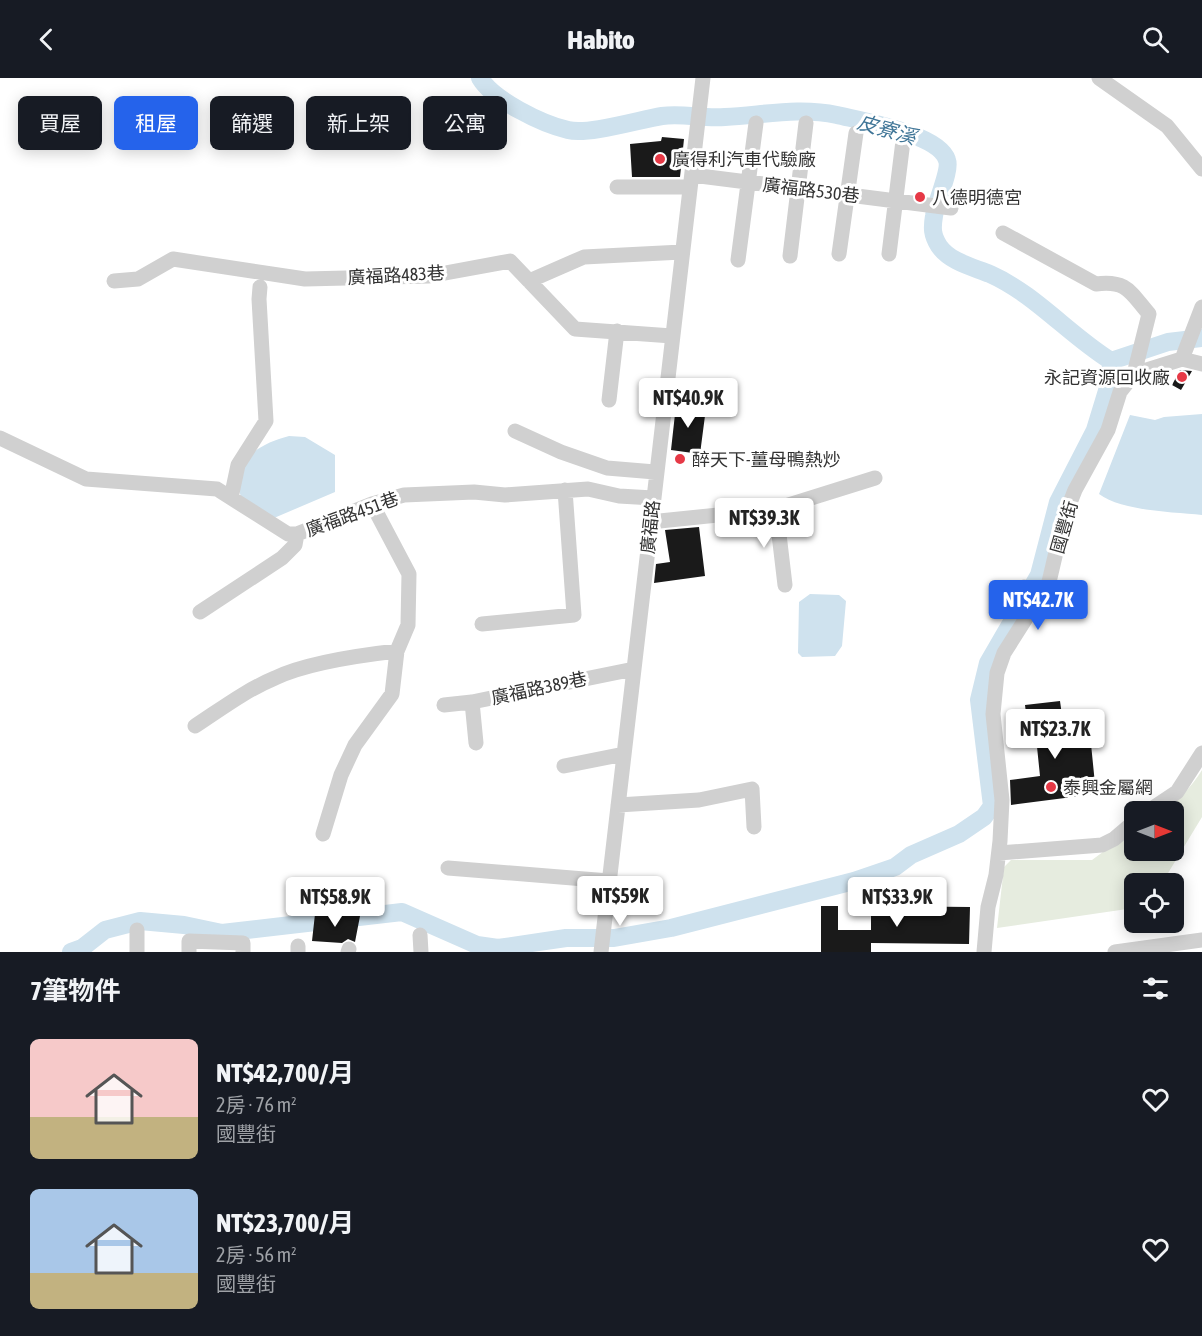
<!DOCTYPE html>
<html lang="zh-TW">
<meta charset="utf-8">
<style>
:root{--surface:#171b24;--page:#242831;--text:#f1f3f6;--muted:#9ea1a6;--accent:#2563eb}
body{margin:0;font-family:"Asap Condensed","Noto Sans TC",sans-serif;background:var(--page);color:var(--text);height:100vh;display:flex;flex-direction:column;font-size:22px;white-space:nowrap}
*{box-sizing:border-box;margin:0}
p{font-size:20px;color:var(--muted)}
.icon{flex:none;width:33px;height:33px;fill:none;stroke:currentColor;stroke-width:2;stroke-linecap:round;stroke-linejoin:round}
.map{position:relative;height:874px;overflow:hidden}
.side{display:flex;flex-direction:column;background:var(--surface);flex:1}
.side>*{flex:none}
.top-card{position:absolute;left:18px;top:18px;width:600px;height:54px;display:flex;gap:12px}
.needle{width:39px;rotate:90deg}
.tools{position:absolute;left:1124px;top:723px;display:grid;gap:12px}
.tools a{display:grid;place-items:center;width:60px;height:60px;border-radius:9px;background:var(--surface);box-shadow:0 3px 15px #0003;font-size:30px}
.price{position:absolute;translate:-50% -51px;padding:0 14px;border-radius:6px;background:#fff;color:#222;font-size:20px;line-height:39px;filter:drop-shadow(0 2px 3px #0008)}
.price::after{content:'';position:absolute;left:50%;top:36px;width:18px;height:14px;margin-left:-9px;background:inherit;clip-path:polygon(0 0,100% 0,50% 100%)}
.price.selected{background:var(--accent);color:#fff}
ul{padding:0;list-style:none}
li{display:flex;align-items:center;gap:18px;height:150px;padding:0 30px}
li span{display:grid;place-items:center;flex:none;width:168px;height:120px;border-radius:9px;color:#555}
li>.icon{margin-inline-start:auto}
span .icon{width:72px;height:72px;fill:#fffc;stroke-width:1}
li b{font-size:26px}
h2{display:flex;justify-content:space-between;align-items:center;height:72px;padding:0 30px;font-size:26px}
.chip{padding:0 21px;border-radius:9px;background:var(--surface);box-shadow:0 3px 15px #0003;font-size:21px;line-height:54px}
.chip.selected{background:var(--accent);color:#fff}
header{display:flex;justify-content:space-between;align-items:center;height:78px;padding:0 30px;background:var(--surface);font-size:27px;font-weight:800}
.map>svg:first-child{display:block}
</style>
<header><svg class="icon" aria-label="back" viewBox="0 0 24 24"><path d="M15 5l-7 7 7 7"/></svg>Habito<svg class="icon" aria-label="search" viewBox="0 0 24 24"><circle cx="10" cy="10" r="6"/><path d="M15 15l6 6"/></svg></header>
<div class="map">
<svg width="1202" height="874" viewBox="0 0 1202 874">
<rect width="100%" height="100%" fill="#fff"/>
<path fill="#e6ecdf" d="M1202,692V739L1162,805L1134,806V830L997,850L1004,789L1011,782H1092L1134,751V772H1173V734L1159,733C1178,723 1191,710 1202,692Z"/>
<path fill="#cfe2ee" d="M1202,336V437C1174,434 1121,433 1099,416L1130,337L1155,342L1164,339Z
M289,358L305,359L335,377V414L274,440L243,425C228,387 254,367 289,358Z
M810,516L839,517L846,523L842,568L835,578L802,579L798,575L799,524Z"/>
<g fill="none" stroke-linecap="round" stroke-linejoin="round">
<path stroke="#cfe2ee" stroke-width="18" d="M480,0C493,22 542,46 568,52C589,57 638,42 662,38C683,35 703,41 725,39C764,37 799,29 837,37C862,43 939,56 947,82C951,93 936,123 934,138C932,150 932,157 939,168C950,184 973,189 990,196C1035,216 1069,257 1111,283
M1111,283L1168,264L1202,260
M71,874L82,870L105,852L140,843L184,847L222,855L402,834L477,867L498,870L566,860H614L671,850L854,803L895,789L911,777L959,756L984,739L992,728L979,622L988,585L1039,497L1058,424L1095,352L1110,303L1111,283"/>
</g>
<path fill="#1a1a1a" d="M662,59L684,61L680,99H632L630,66L661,63Z
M1180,292L1192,293L1181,312L1172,307Z
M676,327L706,330L700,376L671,372Z
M699,449L705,498L654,505L656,486L670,484L665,452Z
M1060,623L1065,659L1090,656L1096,716L1011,727L1010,702L1040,698L1036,659L1029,660L1025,627Z
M821,828H838V852H871V828L970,829L969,866L871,865V874H821Z
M315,836L360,838L355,864L348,861L342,865L312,863Z"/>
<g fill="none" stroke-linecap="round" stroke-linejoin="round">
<path stroke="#d0d0d0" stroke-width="15" d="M1099,0L1167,48L1202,91
M692,97L951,130
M617,109H690
M1003,155L1096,206C1127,202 1130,214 1149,236L1134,296
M839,176L856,55
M889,176L903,63
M790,178L806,45
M738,182L756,45
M114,203L138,201L173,181L305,201L429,198L510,183L575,251L672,258
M529,203L584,179L682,174
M1182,281L1202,286
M609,322L617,253
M515,353L561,374L607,390L655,394
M0,360L86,401L217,411L288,456H297L372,426L404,417L474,414L505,417L588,411L619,418L653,420
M231,420L238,387L266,343L259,221L260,209
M776,431L785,507
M650,444L776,431L875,400
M1024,509L1041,520
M200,534L282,480L295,467L297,456
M482,546L574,537L565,412
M472,624L476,665
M444,627L472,624L634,591
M195,648C221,631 246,612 275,600C306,585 362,577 397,573
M564,688L624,676
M618,727L699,722L752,711L754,749
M1147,734L1177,714L1202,675
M323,756L341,697L355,667L392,616L397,573L408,547L409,496L372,426
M999,775L1102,767L1114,761L1134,744
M448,790L609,803
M137,852V874
M420,857L421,874
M189,874V863L243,865V874
M298,874V868
M348,874L349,871
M601,874L703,0
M984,874L988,829L996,797L1000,763L1002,722L993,636L997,595L1004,575L1049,504L1064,440L1075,412L1108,352L1120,314L1134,296L1182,281L1202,229
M1115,874L1202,862"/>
</g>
<g fill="#e63946" stroke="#fff" stroke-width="2">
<circle cx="660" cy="81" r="6"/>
<circle cx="920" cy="119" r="6"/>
<circle cx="1182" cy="299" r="6"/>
<circle cx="680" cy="381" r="6"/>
<circle cx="1051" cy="709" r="6"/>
</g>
<g text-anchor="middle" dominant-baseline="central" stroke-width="6" stroke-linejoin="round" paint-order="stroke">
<g font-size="18" fill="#333" stroke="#fff" text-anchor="start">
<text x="672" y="81">廣得利汽車代驗廠</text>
<text x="932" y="119">八德明德宮</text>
<text x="1170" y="299" text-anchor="end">永記資源回收廠</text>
<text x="692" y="381">醉天下-薑母鴨熱炒</text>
<text x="1063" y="709">泰興金屬網</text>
</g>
<g font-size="18" fill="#333" stroke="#fff">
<text transform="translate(811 112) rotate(7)">廣福路530巷</text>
<text transform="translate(396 197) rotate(-3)">廣福路483巷</text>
<text transform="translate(352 436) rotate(-20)">廣福路451巷</text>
<text transform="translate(650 449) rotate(-84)">廣福路</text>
<text transform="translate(1064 449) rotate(-74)">國豐街</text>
<text transform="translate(539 610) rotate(-12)">廣福路389巷</text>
</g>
<g font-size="20" font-style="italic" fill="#3f7597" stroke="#fff">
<text transform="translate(887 51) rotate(16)">皮寮溪</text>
</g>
</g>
</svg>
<div class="tools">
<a><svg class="needle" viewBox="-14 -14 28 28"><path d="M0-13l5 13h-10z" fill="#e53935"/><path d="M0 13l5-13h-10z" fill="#9ea1a6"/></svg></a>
<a><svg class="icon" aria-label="locate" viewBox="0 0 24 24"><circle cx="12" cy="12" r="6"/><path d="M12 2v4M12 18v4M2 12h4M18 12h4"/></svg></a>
</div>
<b class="price" style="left:688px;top:351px">NT$40.9K</b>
<b class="price" style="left:764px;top:471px">NT$39.3K</b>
<b class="price selected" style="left:1038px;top:553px">NT$42.7K</b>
<b class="price" style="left:1055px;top:682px">NT$23.7K</b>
<b class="price" style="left:620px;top:849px">NT$59K</b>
<b class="price" style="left:335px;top:850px">NT$58.9K</b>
<b class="price" style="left:897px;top:850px">NT$33.9K</b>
<div class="top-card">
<a class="chip">買屋</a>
<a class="chip selected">租屋</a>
<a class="chip">篩選</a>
<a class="chip">新上架</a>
<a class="chip">公寓</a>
</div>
</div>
<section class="side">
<h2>7筆物件<svg class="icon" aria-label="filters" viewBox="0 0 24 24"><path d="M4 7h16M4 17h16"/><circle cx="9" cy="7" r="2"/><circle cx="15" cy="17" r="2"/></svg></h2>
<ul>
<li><span style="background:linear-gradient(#f6c9c9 65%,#c2b280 0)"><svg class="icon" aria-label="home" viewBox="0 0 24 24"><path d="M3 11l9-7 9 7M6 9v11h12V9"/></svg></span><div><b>NT$42,700/月</b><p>2房 · 76 m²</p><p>國豐街</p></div><svg class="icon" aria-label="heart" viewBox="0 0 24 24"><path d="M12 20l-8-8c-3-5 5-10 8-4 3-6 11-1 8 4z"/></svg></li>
<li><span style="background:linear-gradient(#a9c7e8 70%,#c2b280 0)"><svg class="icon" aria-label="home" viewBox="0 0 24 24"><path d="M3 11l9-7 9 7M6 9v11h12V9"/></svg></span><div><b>NT$23,700/月</b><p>2房 · 56 m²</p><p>國豐街</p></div><svg class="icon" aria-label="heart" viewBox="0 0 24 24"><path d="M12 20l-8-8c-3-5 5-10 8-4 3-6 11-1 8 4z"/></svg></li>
</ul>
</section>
